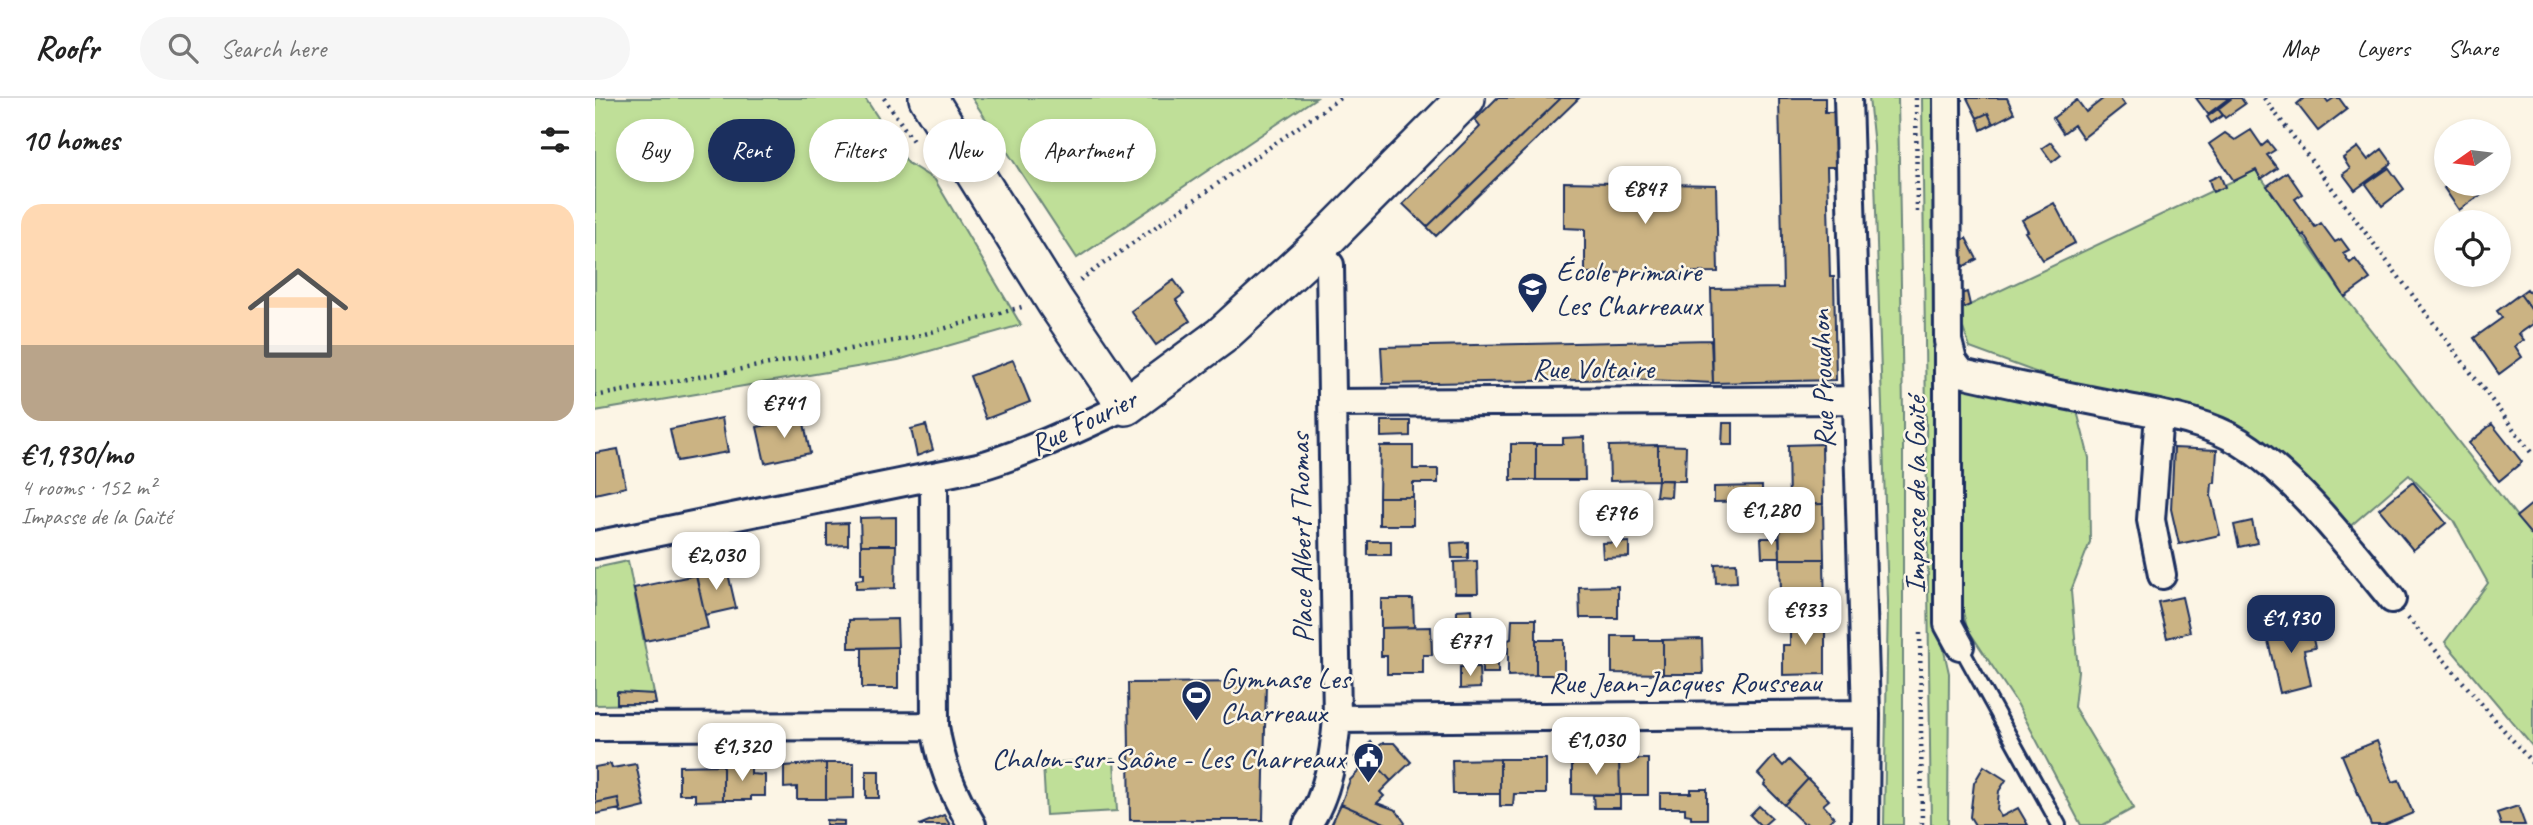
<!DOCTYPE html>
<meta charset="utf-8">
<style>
:root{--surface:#fff;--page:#f6f6f6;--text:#222;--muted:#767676;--line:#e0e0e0;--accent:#1b2f5e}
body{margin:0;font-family:Caveat,sans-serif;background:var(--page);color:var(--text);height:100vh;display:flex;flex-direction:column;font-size:26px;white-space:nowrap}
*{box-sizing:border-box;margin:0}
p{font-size:23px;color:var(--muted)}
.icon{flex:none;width:38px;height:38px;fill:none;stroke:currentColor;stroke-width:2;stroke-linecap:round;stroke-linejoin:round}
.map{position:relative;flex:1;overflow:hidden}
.side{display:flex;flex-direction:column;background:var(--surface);width:595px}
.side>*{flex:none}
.hud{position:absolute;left:21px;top:21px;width:665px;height:63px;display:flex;gap:14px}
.needle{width:46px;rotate:256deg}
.fabs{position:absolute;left:1839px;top:21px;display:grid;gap:14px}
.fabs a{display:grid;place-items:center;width:77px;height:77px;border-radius:50%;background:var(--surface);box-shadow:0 4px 10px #0003;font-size:35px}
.price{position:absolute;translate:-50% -60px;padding:0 16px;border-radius:14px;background:#fff;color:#222;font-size:23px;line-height:46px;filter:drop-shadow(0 2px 4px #0008)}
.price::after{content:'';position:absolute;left:50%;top:42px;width:21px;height:16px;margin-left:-10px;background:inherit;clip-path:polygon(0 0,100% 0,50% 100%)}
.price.on{background:var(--accent);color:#fff}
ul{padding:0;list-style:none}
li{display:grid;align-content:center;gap:14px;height:371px;padding:0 21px}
li span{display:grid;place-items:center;height:217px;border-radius:21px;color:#555}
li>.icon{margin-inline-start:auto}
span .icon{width:126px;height:126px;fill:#fffc;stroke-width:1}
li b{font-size:30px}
h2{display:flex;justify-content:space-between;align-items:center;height:84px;padding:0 21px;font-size:30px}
.tag{padding:0 24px;border-radius:32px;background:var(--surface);box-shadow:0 4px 10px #0003;font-size:24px;line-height:63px}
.tag.on{background:var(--accent);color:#fff}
header{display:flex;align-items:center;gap:42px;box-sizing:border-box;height:98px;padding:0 35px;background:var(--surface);border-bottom:2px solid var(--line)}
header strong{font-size:33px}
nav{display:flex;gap:38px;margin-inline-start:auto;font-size:24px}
.search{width:490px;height:63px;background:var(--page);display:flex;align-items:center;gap:18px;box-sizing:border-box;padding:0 24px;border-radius:38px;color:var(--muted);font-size:26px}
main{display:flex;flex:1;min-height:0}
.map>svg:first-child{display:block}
</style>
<header>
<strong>Roofr</strong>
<div class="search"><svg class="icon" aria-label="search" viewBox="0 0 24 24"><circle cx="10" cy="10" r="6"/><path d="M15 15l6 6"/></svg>Search here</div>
<nav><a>Map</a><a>Layers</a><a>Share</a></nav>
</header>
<main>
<section class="side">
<h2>10 homes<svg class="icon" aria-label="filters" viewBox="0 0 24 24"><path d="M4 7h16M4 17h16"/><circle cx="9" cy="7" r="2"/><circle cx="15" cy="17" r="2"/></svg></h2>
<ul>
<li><span style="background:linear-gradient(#ffd9b3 65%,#b9a48a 0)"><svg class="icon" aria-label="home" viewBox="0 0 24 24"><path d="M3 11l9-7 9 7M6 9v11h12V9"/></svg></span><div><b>€1,930/mo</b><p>4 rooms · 152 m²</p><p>Impasse de la Gaité</p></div></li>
</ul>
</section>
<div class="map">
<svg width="1938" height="727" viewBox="0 0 1938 727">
<rect width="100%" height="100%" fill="#fcf5e5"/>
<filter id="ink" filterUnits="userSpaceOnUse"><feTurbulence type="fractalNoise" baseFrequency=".0143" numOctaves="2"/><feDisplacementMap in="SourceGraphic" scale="14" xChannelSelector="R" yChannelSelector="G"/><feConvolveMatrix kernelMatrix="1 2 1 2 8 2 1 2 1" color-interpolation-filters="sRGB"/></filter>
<g filter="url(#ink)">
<path fill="#bfdf98" stroke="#6d877b" stroke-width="2" d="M0,0H270L313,65L340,82L426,227L303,262L0,313Z
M377,0H721L482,160Z
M1274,0H1303L1308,313V727H1289L1293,503L1279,48Z
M1327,0H1344L1346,540L1354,575L1353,727H1336Z
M1661,72L1750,199L1938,439V649L1850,544L1893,485L1858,422L1814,377L1752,431L1693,363L1659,340L1487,291L1375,250L1362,213Z
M1362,282L1482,313L1494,360L1495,444L1476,493L1483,573L1479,609L1539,710L1508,727H1486L1423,607L1372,530L1367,510Z
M33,463L61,606L0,607V470Z
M519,661L522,713L451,717L448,665Z"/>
<path fill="#cbb383" stroke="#1b2f5e" stroke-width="2" d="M902,0H966L832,129L808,106L885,29L880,22Z
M966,0H984L841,138L832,129Z
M1184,0H1230V14H1240L1241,69H1232L1235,179H1239L1241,282L1118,285L1116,191L1188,190Z
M1372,0H1412L1419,15L1398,26L1393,15L1382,20Z
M1509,0H1525L1530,7L1488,40L1479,27L1468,35L1458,20L1482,2L1491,14Z
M1601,0H1634L1613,16Z
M1637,0H1646L1650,6L1630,20L1623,11Z
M1709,0H1730L1733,4L1739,0H1744L1752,11L1723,33L1702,6Z
M1623,11L1628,17L1616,25L1612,19Z
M1393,15L1398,26L1386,32L1382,20Z
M1656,32L1667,48L1673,43L1676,47L1680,52L1672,57L1682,70L1666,81L1661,72L1639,83L1614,46L1630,35L1640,42Z
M1456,44L1466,57L1457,64L1447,50Z
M1763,49L1773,62L1787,51L1797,65L1760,92L1748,76L1755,71L1748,60Z
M1794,70L1809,91L1787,108L1771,86Z
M1692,74L1707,96L1700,101L1720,129L1726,125L1740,144L1746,141L1754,152L1748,155L1755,165L1760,161L1775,181L1750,199L1709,136L1707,138L1672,88Z
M1625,77L1630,89L1618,94L1614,82Z
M969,84L1121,87L1123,174L990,175V131L969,130Z
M1855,86H1891L1894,91L1864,112L1849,90Z
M1459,105L1480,145L1448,162L1430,134L1433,133L1427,122Z
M1371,140L1382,161L1362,172V145Z
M579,182L589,196L581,202L595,223L561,247L536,213Z
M1932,191L1938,199V214L1925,196Z
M1372,194L1375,207L1362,213V197Z
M1925,196L1938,214V226L1924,236L1929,242L1920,248L1927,259L1904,276L1879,240L1907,220L1902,213Z
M1116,242L1118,285L1035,281L788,286L786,249Z
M418,262L435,304L391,321L375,278Z
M127,320L133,354L82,363L75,331Z
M208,320L215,355L170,365L162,329Z
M786,323H815V338L786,339Z
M1128,325H1138V347H1127Z
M1897,326L1927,364L1904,383L1874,345Z
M331,327L338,352L322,358L316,331Z
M989,339L990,382H941V346H968V340Z
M916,346H941V382H916Z
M1227,346L1228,406L1194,407L1193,347Z
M1063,347V382L1015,383L1014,348Z
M1063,347L1091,348L1090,383L1063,382Z
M785,348H818V371H843V385H818V399H784Z
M1579,350L1622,352L1620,385H1617L1616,398L1625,437L1584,446L1576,411Z
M23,351L31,389L0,396V355Z
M1063,382H1077L1076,399L1061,398Z
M1818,384L1851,425L1818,452L1784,411Z
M1167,388V403L1119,404V389Z
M784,399H818V427H784Z
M1938,405V439L1921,419Z
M1228,406L1229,461H1185L1184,407Z
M301,419V447H266L265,420Z
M1657,423L1662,445L1644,449L1639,427Z
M253,425V447L232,448V426Z
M1166,440H1184L1185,459H1167Z
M773,443H796V457H773Z
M873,444V460H857L856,445Z
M1034,444V459L1008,460L1007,445Z
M266,447H301L300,490L261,491V482L269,481V476H266Z
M1185,461H1229L1230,519H1195L1194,492H1186Z
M882,463L883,495H860L859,464Z
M1141,465L1142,484L1121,485L1120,466Z
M132,471L141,510L110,517L101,477Z
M101,477L113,530L50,543L39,490Z
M1023,488V520H985L984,489Z
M1587,499L1595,534L1572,540L1563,504Z
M786,501H818L819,529L786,530Z
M877,511L878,527L862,528V512Z
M1195,519H1230V576L1188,577V547H1195Z
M302,521L303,549L254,550V522Z
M917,521H941V577L913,578V542L916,541Z
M1714,523L1720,550L1709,552L1716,587L1685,595L1671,534Z
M887,526H903V575H887Z
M887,526V552L870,553L869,527Z
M836,529L837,557H828V576H792V558H786V530Z
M1017,538H1040V542H1068V576L1017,575Z
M1107,541L1108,576H1068V542Z
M941,542H969V577H941Z
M303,549V590H267V550Z
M865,569H884L885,590L865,591Z
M671,584L668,722H535L533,585Z
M22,594L59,596L61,606H22Z
M1782,643L1798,684L1804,682L1818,715L1789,727H1776L1747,657Z
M776,644L781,650L788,645H799L816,664L796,683L768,651Z
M768,651L796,683L785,694L789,698L782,705L801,712L810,725L809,727H794L746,706L755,682L769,668L760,659Z
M1179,658L1188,668L1194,662L1213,681L1189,707L1169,687L1171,684L1163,676Z
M905,661V696H858L857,662Z
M905,661H951V696H919L918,708H905Z
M977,661H1024L1025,697L977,696Z
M1024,661H1053V697H1025Z
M231,665H259V700L231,701Z
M231,665V701H202V689L189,690V668Z
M16,666L17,670L41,666L50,709L26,715L23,700L0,705V669Z
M128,667V702L100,703V696H84V668Z
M128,667H156V676L170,677V698H156V702H128Z
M1389,668L1411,682L1404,693L1402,712L1406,719L1423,710L1433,727H1380L1375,719L1379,685Z
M271,673H284V700H271Z
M1213,681L1234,702L1228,707L1239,719L1231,727H1213L1211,725L1210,727L1189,707Z
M1096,691H1112V721H1096V717L1090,716V710H1065V695H1096Z
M998,697H1025V710H999Z
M23,700L25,711L0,716V705Z
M746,706L785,723L794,727H736Z
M1164,708L1177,720L1169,727H1165L1155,717Z
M1923,708L1930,727H1906L1902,715Z
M349,717L355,727H324Z
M231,722L249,723V727H231Z"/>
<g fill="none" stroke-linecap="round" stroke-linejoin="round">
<defs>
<path id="service" d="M1365,548L1464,727"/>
<path id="minor" d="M1253,0L1271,616L1270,727
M1352,0L1353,243L1358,263L1367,275C1420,288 1475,298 1529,309C1568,317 1611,323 1645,344C1702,380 1754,449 1797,501
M1353,252V526L1365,548
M737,305L1260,302
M1564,316L1556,422L1567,477
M339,379L340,628C346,666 357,694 377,727
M0,447L383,369C434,354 482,331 531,308
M742,621L1271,616
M0,629L340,628
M712,727C733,698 739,656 742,621L735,167L720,152"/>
<path id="secondary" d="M333,0L461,205L531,308L626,238L720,152L871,0"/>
</defs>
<use href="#service" stroke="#1b2f5e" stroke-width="18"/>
<use href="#minor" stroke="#1b2f5e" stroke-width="32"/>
<use href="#secondary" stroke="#1b2f5e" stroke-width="42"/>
<path stroke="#1b2f5e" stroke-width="4.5" stroke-dasharray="2 5" stroke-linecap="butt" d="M289,0L318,43
M1321,0L1322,117
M1669,0L1938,357
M485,182L745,0
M0,298L315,240L427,209
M1813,520L1938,666
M1325,535L1327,727"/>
<use href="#service" stroke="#fcf5e5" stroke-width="12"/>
<use href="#minor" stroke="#fcf5e5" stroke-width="26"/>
<use href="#secondary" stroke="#fcf5e5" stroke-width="37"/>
</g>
</g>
<defs>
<symbol id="school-pin" viewBox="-11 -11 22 30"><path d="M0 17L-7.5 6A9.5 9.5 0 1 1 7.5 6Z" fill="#1b2f5e" stroke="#fcf5e5"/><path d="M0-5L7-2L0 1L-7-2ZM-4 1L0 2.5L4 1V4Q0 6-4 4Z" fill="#fff"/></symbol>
<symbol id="stadium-pin" viewBox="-11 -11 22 30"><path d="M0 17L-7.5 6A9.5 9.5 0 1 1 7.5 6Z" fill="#1b2f5e" stroke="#fcf5e5"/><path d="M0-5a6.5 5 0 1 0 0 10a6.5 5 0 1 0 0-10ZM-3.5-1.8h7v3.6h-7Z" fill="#fff"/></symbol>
<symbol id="civic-pin" viewBox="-11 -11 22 30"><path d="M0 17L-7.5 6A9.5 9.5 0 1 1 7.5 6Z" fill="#1b2f5e" stroke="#fcf5e5"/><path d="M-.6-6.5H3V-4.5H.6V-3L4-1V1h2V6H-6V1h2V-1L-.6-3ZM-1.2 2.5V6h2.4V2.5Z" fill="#fff"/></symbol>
</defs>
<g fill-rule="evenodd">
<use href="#school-pin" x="920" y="172" width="35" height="47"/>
<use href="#stadium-pin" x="584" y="580" width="35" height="47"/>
<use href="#civic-pin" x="756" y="642" width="35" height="47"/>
</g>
<g text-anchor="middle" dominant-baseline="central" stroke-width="5" stroke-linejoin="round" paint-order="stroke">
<g font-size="30" fill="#1b2f5e" stroke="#fcf5e5" text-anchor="start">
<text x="961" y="173">École primaire<tspan x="961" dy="34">Les Charreaux</tspan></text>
<text x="625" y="580">Gymnase Les<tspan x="625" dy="34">Charreaux</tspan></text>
<text x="750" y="660" text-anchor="end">Chalon-sur-Saône - Les Charreaux</text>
</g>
<g font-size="30" fill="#1b2f5e" stroke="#fcf5e5">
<text x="998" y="270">Rue Voltaire</text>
<text transform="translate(1227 281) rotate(-92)">Rue Proudhon</text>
<text transform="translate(488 324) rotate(-26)">Rue Fourier</text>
<text transform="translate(1320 397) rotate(-90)">Impasse de la Gaité</text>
<text transform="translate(706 440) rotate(-91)">Place Albert Thomas</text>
<text x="1090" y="584">Rue Jean-Jacques Rousseau</text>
</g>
</g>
</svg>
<div class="fabs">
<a><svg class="needle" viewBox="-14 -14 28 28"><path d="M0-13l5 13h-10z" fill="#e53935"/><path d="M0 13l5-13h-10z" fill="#767676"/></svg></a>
<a><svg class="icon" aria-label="locate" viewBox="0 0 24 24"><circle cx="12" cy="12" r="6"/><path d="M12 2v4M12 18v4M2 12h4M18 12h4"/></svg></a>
</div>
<b class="price" style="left:1050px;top:128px">€847</b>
<b class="price" style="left:189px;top:342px">€741</b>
<b class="price" style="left:1176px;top:449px">€1,280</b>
<b class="price" style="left:1021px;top:452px">€796</b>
<b class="price" style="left:121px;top:494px">€2,030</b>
<b class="price" style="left:1210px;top:549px">€933</b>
<b class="price on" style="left:1696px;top:557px">€1,930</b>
<b class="price" style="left:875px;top:580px">€771</b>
<b class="price" style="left:1001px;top:679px">€1,030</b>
<b class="price" style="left:147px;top:685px">€1,320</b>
<div class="hud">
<a class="tag">Buy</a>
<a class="tag on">Rent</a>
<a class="tag">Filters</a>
<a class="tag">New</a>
<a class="tag">Apartment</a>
</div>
</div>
</main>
